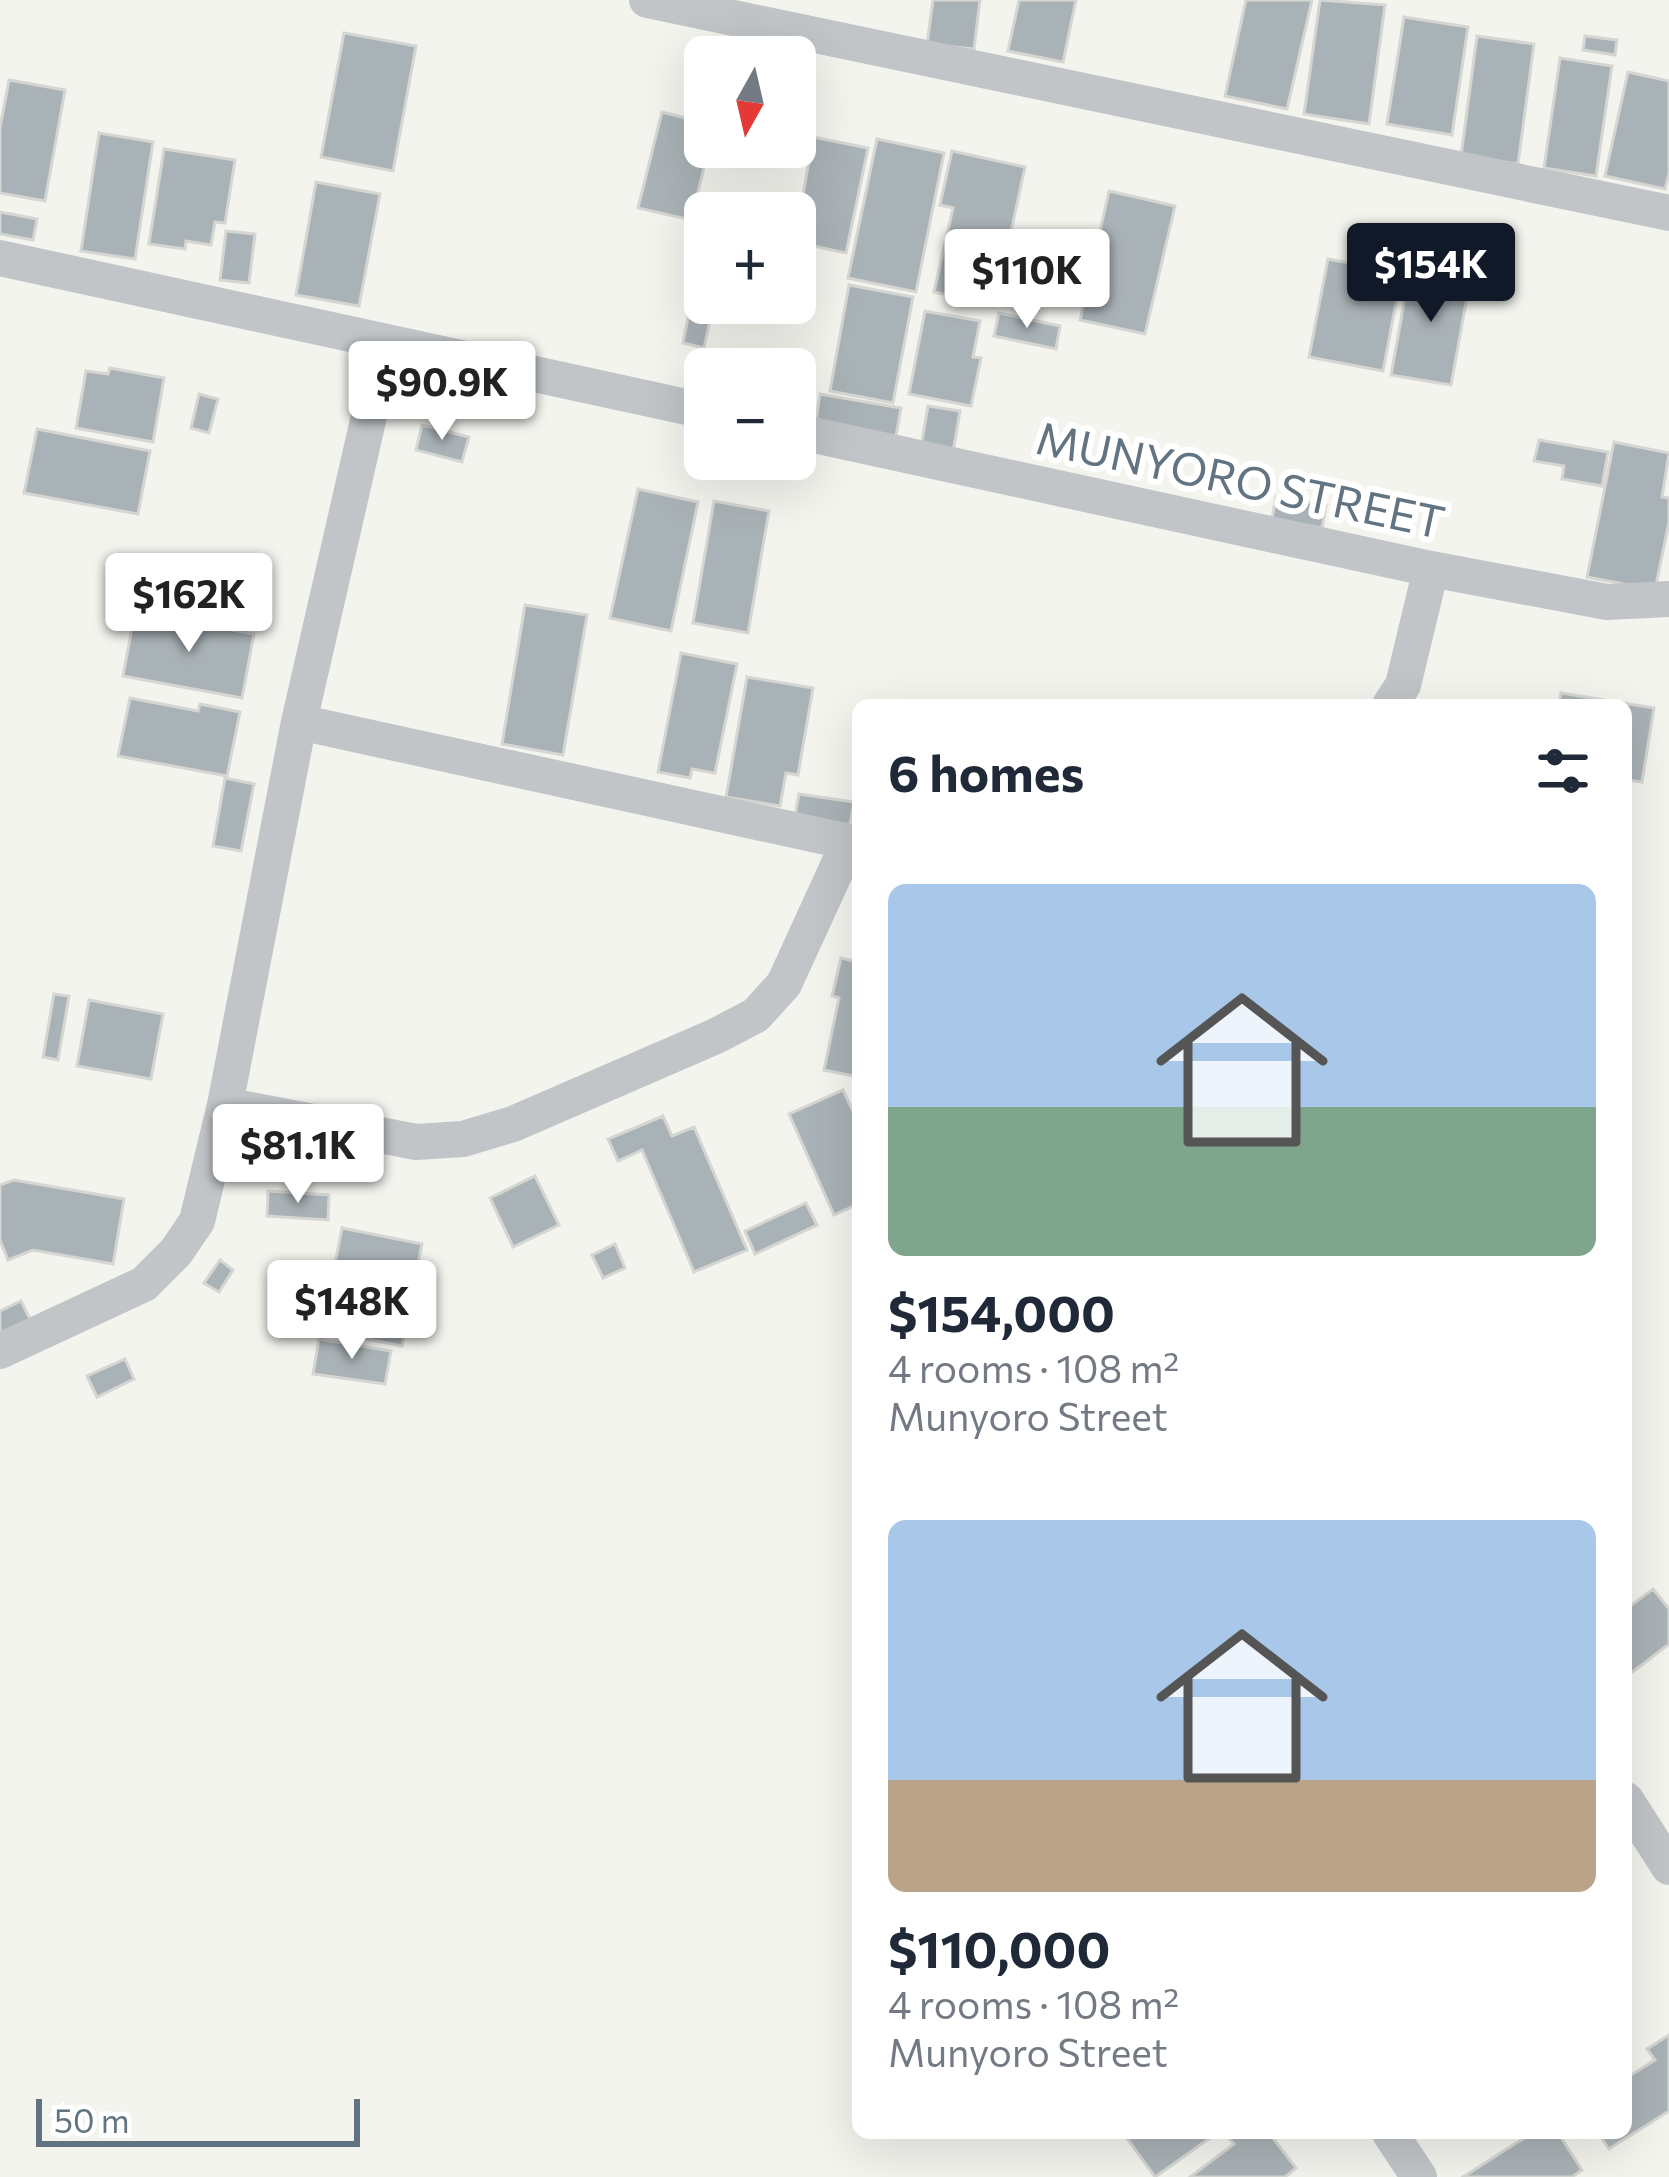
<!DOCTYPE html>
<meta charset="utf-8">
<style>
:root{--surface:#fff;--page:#f2f2f3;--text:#1f2937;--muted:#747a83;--accent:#111827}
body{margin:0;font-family:Commissioner,sans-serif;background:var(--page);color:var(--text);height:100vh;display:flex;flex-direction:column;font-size:45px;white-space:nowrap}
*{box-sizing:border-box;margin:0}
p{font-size:39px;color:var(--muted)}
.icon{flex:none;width:66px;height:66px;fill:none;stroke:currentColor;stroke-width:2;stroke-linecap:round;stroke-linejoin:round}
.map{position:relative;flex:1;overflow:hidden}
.drawer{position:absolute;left:852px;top:699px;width:780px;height:1440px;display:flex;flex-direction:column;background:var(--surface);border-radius:18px;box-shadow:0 12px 48px #0002}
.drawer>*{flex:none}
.needle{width:78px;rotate:188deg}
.controls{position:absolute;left:684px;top:36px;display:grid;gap:24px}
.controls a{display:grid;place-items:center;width:132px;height:132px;border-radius:18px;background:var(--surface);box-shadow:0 12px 48px #0002;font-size:60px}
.scale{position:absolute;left:36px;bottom:30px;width:324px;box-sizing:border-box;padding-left:12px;border:6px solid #627482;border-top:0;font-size:33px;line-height:42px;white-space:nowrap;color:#627482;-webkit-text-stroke:9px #fff;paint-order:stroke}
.price{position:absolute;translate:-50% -102px;padding:0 27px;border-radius:12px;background:#fff;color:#222;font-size:39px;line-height:78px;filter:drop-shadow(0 3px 6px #0008)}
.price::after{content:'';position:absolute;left:50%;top:72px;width:36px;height:27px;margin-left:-18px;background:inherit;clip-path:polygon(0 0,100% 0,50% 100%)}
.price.selected{background:var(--accent);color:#fff}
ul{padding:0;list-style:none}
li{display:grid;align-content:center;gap:24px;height:636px;padding:0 36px}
li span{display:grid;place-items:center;height:372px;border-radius:18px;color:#555}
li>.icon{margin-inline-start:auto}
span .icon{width:216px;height:216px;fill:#fffc;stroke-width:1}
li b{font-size:51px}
h2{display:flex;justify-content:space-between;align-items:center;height:144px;padding:0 36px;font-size:51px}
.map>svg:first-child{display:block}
</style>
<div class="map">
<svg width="1669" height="2177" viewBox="0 0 1669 2177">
<rect width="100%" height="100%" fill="#f4f4ef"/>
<path fill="#a9b2b6" stroke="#d5d5d2" stroke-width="3" d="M933,0H980L974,49L927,44Z
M1019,0H1076L1063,62L1008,51Z
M1246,0H1312L1287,109L1225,96Z
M1320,0L1385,5L1369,124L1304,114Z
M1404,17L1468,27L1452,135L1387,124Z
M344,33L416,46L393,171L321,157Z
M1477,36L1534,44L1518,164L1461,156Z
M1585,36L1617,40L1615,55L1583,50Z
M1560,58L1612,66L1596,176L1544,168Z
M1628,72L1669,81V173L1665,189L1605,176Z
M9,80L65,90L45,201L0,193V128Z
M662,112L705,123V147H709L691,220L638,208Z
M99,133L153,142L135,259L81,251Z
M813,137L868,148L846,253L795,242Z
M877,139L944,153L916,292L848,278Z
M164,149L235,160L225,223L215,222L211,245L186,241L185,249L149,244Z
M952,151L1025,167L995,305L934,292L953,208L940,205Z
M316,182L380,194L359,306L296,295Z
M1109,191L1175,206L1145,334L1080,320Z
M0,212L37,219L33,240L0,234Z
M226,231L255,234L249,283L220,280Z
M1357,250L1404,260L1383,371L1309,357L1328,259L1354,264Z
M1411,264L1471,275L1451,385L1391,375Z
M696,276L705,277V309L712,310L704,348L683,343Z
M849,285L913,297L893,403L830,391Z
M925,311L980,321L973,357L981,358L971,406L909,394Z
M999,313L1060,326L1056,349L994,336Z
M110,368L164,378L153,442L76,428L86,371L108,374Z
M199,394L218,399L209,433L191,428Z
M820,394L901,408L895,442L815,427Z
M928,406L960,411L953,452L921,447Z
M422,425L469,437L462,462L416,450Z
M37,429L150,451L138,514L24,493Z
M1539,440L1608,452L1602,486L1562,479L1564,466L1534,461Z
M1614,442L1669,453L1662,497L1669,498V522L1655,590L1587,577Z
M638,489L698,502L671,631L610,618Z
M1276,497L1326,505L1322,528L1272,519Z
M714,501L769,511L748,633L693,623Z
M525,605L587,615L563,755L502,744Z
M135,612L254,634L242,698L123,676Z
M681,653L737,664L715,773L692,769L690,778L658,772Z
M747,677L813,688L798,775L786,773L780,806L726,797Z
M1561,693L1654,708L1642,782L1626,780V705H1559Z
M130,698L198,711L200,704L240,712L227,776L118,756Z
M225,778L254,784L241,851L213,846Z
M799,794L854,802L850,825L795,816Z
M841,958L858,962V1077L824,1070L839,998L832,996Z
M54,994L69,996L58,1060L43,1057Z
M89,1000L163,1014L151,1079L77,1066Z
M843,1090L858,1122V1204L834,1215L789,1114Z
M663,1116L672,1136L694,1127L747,1250L694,1272L642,1150L618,1161L608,1139Z
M535,1176L559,1225L513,1247L490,1198Z
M14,1180L124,1199L113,1264L33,1250L8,1260L0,1240V1185Z
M268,1191L329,1195L328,1220L267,1216Z
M806,1203L817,1225L755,1254L745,1231Z
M342,1228L422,1244L402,1346L322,1330Z
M615,1244L625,1268L603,1278L592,1255Z
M220,1260L233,1270L219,1292L204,1283Z
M21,1301L32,1323L0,1337V1311Z
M319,1339L391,1351L385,1384L313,1374Z
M125,1359L134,1379L97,1397L87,1376Z
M1653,1589L1669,1609V1644L1626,1677V1609Z
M1669,2035V2111L1609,2149L1598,2133H1626V2078L1655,2060L1647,2049Z
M1123,2133H1217L1155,2177Z
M1234,2133H1269L1296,2168L1285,2177H1190L1234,2144L1228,2137Z
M1532,2133H1558L1582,2170L1572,2177H1463Z"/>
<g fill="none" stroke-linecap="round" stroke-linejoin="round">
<path stroke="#c1c5c8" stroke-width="36" d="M647,0L1669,213
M0,258L705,411
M795,431L1431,569L1607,602L1669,599
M1390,705L1403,685L1431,569
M299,722L858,844
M225,1105L416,1142L463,1139L513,1124L716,1036L756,1015L784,984L849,842
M0,1351L144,1284L176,1252L197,1221L225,1105L299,722L386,342
M1626,1800L1669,1867
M1390,2133L1419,2177"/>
</g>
<g text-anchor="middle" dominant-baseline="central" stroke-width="12" stroke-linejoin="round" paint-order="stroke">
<g font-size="45" fill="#627482" stroke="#fff">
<text transform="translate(1241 478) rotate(12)">MUNYORO STREET</text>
</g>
</g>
</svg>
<div class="controls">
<a><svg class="needle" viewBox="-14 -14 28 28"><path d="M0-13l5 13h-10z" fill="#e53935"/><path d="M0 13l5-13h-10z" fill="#747a83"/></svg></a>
<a>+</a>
<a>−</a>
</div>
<div class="scale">50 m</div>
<b class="price selected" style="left:1431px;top:325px">$154K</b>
<b class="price" style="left:1027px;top:331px">$110K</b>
<b class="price" style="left:442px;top:443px">$90.9K</b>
<b class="price" style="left:189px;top:655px">$162K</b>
<b class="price" style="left:298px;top:1206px">$81.1K</b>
<b class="price" style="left:352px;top:1362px">$148K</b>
<section class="drawer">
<h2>6 homes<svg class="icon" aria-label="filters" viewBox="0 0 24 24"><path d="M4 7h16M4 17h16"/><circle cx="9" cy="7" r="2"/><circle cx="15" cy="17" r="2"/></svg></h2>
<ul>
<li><span style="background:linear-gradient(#a9c7e8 60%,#7fa58c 0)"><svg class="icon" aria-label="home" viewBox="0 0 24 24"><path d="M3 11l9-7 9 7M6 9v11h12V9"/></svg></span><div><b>$154,000</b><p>4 rooms · 108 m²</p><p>Munyoro Street</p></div></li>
<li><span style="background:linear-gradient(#a9c7e8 70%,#b9a48a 0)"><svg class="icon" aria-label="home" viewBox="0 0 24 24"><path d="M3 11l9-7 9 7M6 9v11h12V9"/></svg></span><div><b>$110,000</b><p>4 rooms · 108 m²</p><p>Munyoro Street</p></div></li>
</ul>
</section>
</div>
